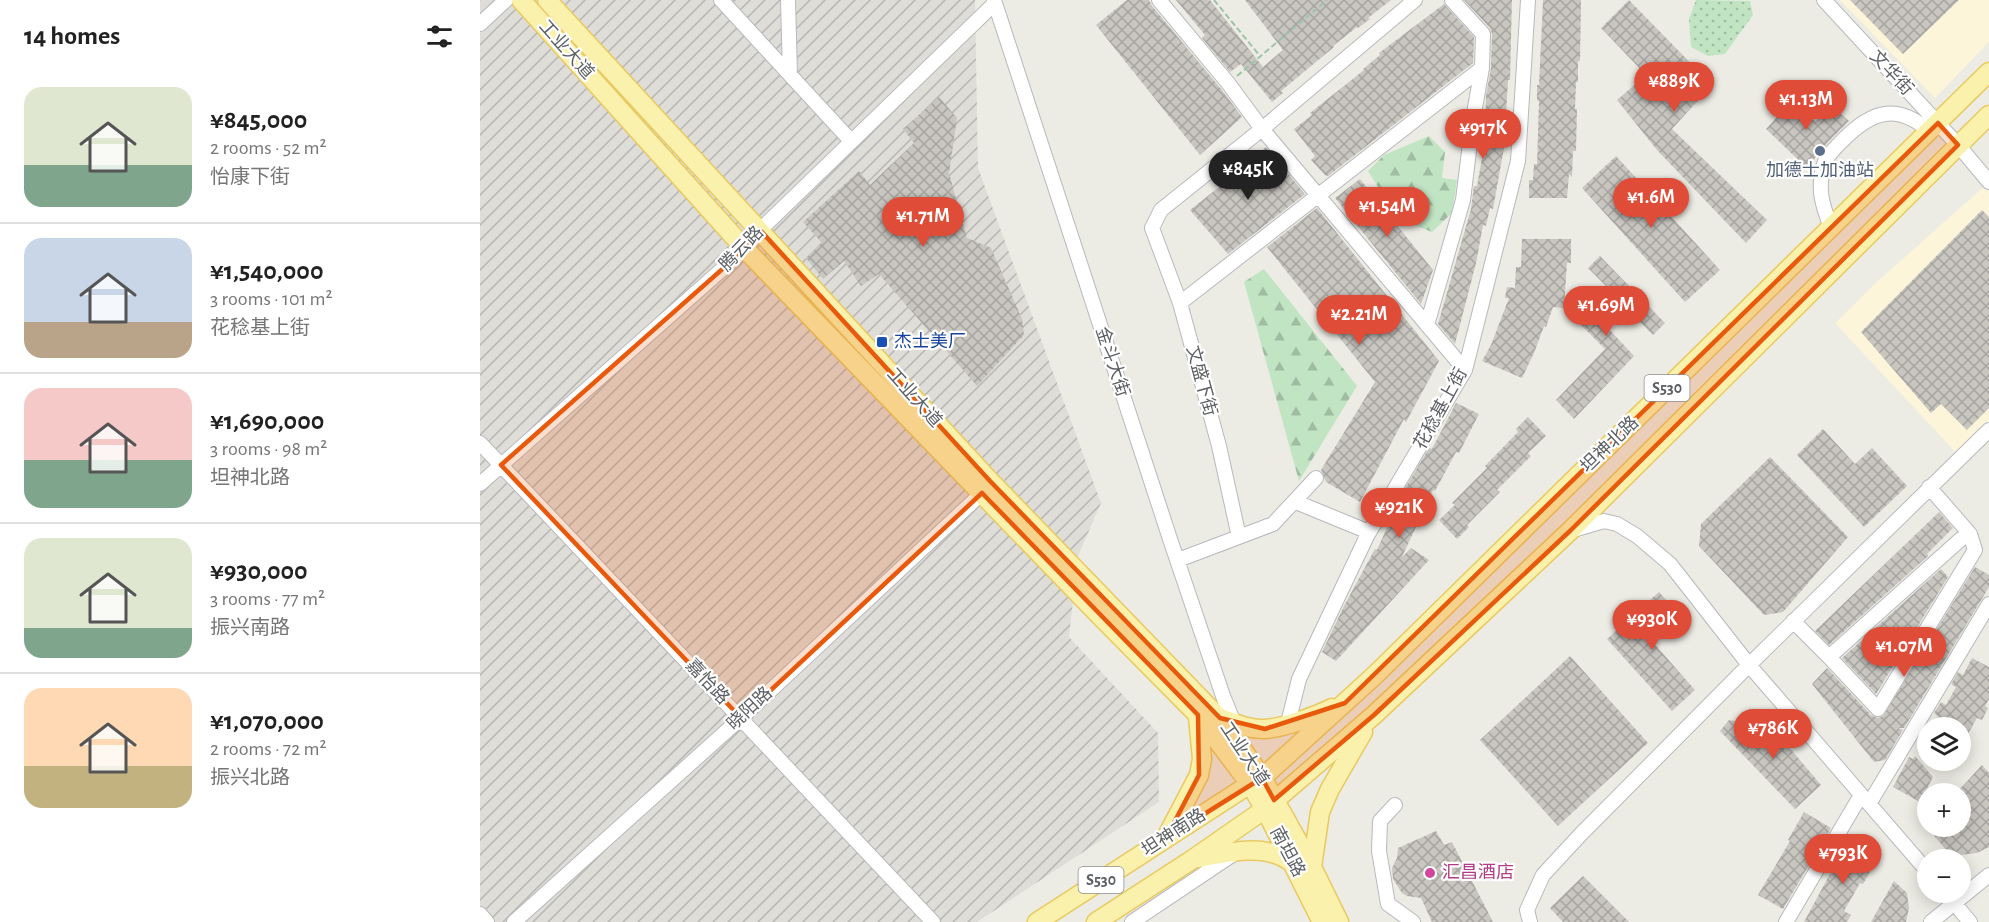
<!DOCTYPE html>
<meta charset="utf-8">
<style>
:root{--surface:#fff;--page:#f2f2f2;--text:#222;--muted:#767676;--line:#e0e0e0;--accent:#df4c38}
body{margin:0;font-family:"Alegreya Sans","Noto Sans SC",sans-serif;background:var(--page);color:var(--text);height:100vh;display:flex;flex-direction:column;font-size:22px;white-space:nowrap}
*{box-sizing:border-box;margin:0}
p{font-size:20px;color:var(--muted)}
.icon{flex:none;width:33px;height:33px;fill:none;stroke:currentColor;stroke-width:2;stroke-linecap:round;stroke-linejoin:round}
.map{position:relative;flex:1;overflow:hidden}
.sheet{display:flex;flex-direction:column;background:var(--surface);width:480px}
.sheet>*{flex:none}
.fabs{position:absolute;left:1437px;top:717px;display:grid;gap:12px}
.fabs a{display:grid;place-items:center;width:54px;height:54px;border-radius:50%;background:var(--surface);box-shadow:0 3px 15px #0003;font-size:30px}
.price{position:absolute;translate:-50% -51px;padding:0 14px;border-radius:21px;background:var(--accent);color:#fff;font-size:20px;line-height:39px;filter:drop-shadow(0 2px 3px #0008)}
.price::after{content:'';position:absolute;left:50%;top:36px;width:18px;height:14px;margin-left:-9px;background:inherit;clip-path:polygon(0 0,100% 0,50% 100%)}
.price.selected{background:#222;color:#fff}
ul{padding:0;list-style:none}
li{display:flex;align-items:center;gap:18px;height:150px;padding:0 24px}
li+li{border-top:2px solid var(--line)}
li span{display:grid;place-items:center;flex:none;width:168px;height:120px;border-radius:18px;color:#555}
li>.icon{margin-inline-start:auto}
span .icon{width:72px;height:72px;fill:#fffc;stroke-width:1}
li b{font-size:26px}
h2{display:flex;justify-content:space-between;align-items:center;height:72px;padding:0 24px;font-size:26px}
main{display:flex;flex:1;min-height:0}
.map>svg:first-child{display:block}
</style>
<main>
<section class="sheet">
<h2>14 homes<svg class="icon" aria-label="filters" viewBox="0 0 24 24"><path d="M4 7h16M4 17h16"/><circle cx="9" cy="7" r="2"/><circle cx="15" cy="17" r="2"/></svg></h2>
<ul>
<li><span style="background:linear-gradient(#dfe7d0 65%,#7fa58c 0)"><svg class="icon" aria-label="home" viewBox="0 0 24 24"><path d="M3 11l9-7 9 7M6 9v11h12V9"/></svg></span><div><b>¥845,000</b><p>2 rooms · 52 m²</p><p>怡康下街</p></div></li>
<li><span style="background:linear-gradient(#c9d6e8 70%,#b9a48a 0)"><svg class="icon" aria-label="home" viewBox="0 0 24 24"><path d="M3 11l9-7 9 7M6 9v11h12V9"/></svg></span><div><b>¥1,540,000</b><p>3 rooms · 101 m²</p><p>花稔基上街</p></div></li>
<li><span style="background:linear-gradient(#f6c9c9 60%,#7fa58c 0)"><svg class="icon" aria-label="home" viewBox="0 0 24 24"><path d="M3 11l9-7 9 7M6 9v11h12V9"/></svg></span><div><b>¥1,690,000</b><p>3 rooms · 98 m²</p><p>坦神北路</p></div></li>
<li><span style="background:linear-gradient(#dfe7d0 75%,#7fa58c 0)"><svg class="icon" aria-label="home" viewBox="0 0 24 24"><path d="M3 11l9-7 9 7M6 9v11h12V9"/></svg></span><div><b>¥930,000</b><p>3 rooms · 77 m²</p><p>振兴南路</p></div></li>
<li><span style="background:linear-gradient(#ffd9b3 65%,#c2b280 0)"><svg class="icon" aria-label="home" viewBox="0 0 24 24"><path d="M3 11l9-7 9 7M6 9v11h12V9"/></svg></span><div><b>¥1,070,000</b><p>2 rooms · 72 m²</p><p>振兴北路</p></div></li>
</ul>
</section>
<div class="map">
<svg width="1509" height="922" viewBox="0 0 1509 922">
<defs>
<pattern id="industrial-furrows" width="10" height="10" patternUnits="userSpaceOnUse" patternTransform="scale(1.5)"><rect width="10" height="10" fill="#dfddd8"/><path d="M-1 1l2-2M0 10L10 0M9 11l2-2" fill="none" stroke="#b8b6b3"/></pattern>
<pattern id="grass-dots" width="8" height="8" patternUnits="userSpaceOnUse" patternTransform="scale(1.5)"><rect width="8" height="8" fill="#c1e4c3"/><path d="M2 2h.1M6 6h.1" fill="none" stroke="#a0bca2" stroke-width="1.8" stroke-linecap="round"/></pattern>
<pattern id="forest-firs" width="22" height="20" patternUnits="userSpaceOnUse" patternTransform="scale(1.5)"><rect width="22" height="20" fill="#c1e4c3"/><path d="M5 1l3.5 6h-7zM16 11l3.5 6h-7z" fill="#a0bca2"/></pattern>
<pattern id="building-cross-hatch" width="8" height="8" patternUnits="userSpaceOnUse" patternTransform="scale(1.5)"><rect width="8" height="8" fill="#c9c6c0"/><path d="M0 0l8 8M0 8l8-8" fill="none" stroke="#a6a4a0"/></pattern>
</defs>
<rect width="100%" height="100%" fill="#edece4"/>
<path fill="#fcf5da" d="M1360,0H1509V42L1455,98Z
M1509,182V430L1480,457L1355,323L1398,281Z"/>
<path fill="url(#industrial-furrows)" d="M0,0H495L498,168L621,503L598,556L589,637L678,733L679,802L497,922H0Z"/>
<path fill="url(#grass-dots)" d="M1216,0L1270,1L1273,15L1245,54L1228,56L1211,47L1209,19Z"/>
<path fill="url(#forest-firs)" d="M949,136L965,152L962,178L977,180L972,213L952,232L929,223L932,198L911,208L888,171L904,155Z
M784,269L877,386L819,481L764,282Z"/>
<path fill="url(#building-cross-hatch)" d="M647,0H669L672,6L741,89L762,117L720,155L616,25Z
M696,0H730L783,67L803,50L765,0H911L888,18L890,19L878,28L877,27L853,46L854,47L801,91L803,93L792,102L761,64L750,72L722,38L725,35Z
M984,0H1032L1030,80H1028L1024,148L1013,209L1010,208L1006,226L1003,225L996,263L975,344L958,324L991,209L994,186H997L1002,158L1003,130H1005L1006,96L1011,68L1012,34L1010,28Z
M1063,0H1101L1100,61H1098V82H1096L1095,109H1097L1096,151H1093L1092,177L1089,174L1087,198H1049V180H1053L1054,164H1057L1059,101L1057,100V85H1059Z
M1149,0L1232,85L1192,129L1287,220L1266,243L1177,150L1137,100L1166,75L1121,28Z
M1370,0H1479L1423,54Z
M964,4L994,37L993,63L848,176L845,175L831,160L835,156L814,129L832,115L830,113L884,70L883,69L900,55L899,53Z
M459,97L477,118L469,173L487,238L511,248L542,319L544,335L497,386L399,274L381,286L364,261L343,279L326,258L342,243L323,222L379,171L390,185L434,143L423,129Z
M1312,100L1335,122L1351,105L1369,121L1349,141L1327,168L1286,129Z
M786,147L825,194L748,254L710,210L762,169L761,168Z
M1136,156L1240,270L1205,302L1102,188Z
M880,179L953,270L941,304L855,198Z
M837,208L959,361L926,422L924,419L880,502L846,482L841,470L895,382L787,247Z
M1502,210L1509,217V408L1487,430L1461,404L1451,413L1381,332Z
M1042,239H1091V263H1087L1084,308L1073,307L1066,327L1064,326L1054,353L1042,378L1002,361L1011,345L1029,298H1025L1027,287L1035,288L1036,267H1041Z
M1120,256L1185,323L1173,335L1145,307L1126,326L1154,356L1094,419L1076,400L1125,349L1096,320L1128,288L1108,268Z
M976,403L999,414L979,453L976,452L955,491L953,490L922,557L931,548L949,560L856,661L842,652L864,606L895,549L897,550L924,490L949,448L952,449Z
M1048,417L1066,436L1048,453L1051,456L1017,490L1020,492L987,525L989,527L977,539L959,520L975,505L972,503L1007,468L1005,466L1038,432L1036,429Z
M1343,429L1375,464L1392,448L1427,486L1384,527L1317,455Z
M1290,457L1368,537L1303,612L1284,615L1219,546L1221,524Z
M1459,512L1473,528L1447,554L1448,556L1349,645L1335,631Z
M1495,567L1509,575V587L1424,728H1418L1423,730L1405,760L1394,762L1332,684L1347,668L1391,715L1398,718L1403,716Z
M1461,569L1468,577L1396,694L1362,658Z
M1179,592L1199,614L1171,640L1215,690L1192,711L1127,639Z
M1090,656L1168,743L1078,826L1000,740Z
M1492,658L1509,667V699L1505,706L1508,708L1502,720L1497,718L1480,748V728H1452L1458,716L1454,713L1461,702L1466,705L1476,687L1471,684L1478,672L1483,675Z
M1249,720L1292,727L1341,785L1315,809L1240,731Z
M1435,756L1453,777L1440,802L1413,787L1429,757L1433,759Z
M1502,765L1509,773V847L1497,853L1480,855L1467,851L1446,826H1480V789Z
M1324,812L1351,828L1303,909L1278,895L1310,841L1308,840Z
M956,831L964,845L972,842L1013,922H952L941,898L927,896L922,893L913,879L912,868L917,858L918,848Z
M1374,839L1400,854L1383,884L1380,883L1364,911L1371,915L1367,922H1324L1351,872L1354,873Z
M1103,876L1149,922H1083L1070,908Z
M1414,881L1427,893L1429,908L1426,922H1391Z"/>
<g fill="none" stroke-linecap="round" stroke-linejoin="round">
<defs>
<path id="minor" d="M241,0L371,141
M308,0L310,75
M514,0L690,539L743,696L754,723
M679,0L748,83L782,129L985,370
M1344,0L1478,145L1509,182
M0,24L26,0
M1351,227C1342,205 1337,188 1344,164C1347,155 1357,146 1364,139C1392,111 1417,103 1449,131
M700,303L1002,68
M947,325L983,200L993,119L1002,68L1003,34L972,0
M0,443L453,922
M0,484L265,249L280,230L514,4
M1449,487L1490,534
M816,502L889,532
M1093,530L1124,521L1137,524L1157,536L1190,564L1269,665L1448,872
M759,537L739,446L700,303L672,228L681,210L782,129L935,0
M698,560L793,524L836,478
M1313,621L1349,657L1481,539L1490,534L1495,550L1398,709L1349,657
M808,723L819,679L887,536L985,370L1038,161L1048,0
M1389,804L1509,604
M915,805L900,821L899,851L908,904L933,922
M1465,892L1490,922
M0,914L7,922
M34,922L261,718L502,493
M652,922L752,855
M1050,922L1047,910L1063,875L1101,834L1269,665L1509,430
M1306,922L1381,795
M1451,922L1509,875"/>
<path id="major" d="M41,0L265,249L621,617L718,715L770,784L785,809L842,922
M67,0L510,481L746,725L782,778L806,820L832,867L859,922
M740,718C754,723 770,730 785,729C803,728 836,716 852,708
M688,834L719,775L722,759L718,717
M718,858C743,854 774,845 798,855C804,857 809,861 815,864
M832,867L840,812L850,789L883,732
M557,922L770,784L782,778L894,676L1509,72
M616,922L713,859L785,809L894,715L1091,530L1509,115"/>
</defs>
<use href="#minor" stroke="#b6b9bd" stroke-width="16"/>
<use href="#major" stroke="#e9c961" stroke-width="21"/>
<path stroke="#9bc4a9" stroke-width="2" stroke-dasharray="6 3" stroke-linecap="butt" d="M734,0L780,56
M757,76L847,0"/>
<use href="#minor" stroke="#fff" stroke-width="14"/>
<use href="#major" stroke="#faf1ac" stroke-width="18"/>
</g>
<path fill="#e8590c" fill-opacity="0.2" stroke="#e8590c" stroke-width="4.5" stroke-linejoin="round" d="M1458,123L1478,145L1091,530L894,715L794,800L782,778L686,838L719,775L718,715L502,493L261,718L21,465L265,249L280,230L510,481L740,718L785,729L865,703Z"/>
<circle fill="#5c6f8a" stroke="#fff" stroke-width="2" cx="1340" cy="151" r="6"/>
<rect fill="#1a4fb4" stroke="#fff" stroke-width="2" x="396" y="336" width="12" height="12" rx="3"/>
<circle fill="#d1479c" stroke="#fff" stroke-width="2" cx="950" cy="873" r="6"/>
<g text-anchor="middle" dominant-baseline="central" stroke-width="4.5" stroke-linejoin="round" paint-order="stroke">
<g fill="#fff" stroke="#8d8f92" stroke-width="1.5">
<rect x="1164.5" y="375" width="45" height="26" rx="4.5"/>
<rect x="598.5" y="867" width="45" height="26" rx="4.5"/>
</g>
<g font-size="16" font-weight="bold" fill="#5c5f63">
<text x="1187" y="388">S530</text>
<text x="621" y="880">S530</text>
</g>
<g font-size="18" fill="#5c5f63" stroke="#fff">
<text transform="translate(86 50) rotate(48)">工业大道</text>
<text transform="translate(1411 73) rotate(47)">文华街</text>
<text transform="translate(262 249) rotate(-46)">腾云路</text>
<text transform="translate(632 362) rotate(72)">金斗大街</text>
<text transform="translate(721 381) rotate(75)">文盛下街</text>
<text transform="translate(434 398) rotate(48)">工业大道</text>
<text transform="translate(961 409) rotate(-61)">花稔基上街</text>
<text transform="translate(1130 445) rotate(-44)">坦神北路</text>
<text transform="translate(227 682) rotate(47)">嘉怡路</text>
<text transform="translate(270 709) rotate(-43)">晓阳路</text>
<text transform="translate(764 754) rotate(56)">工业大道</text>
<text transform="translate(694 833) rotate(-33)">坦神南路</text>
<text transform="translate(807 852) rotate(62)">南坦路</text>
</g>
<g font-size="18" fill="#4e5e75" stroke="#fff">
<text x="1340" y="171">加德士加油站</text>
</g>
<g font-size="18" fill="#164399" stroke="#fff" text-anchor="start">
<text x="414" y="342">杰士美厂</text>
</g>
<g font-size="18" fill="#b23c85" stroke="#fff" text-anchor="start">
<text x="962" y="873">汇昌酒店</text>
</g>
</g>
</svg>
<div class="fabs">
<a><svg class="icon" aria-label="layers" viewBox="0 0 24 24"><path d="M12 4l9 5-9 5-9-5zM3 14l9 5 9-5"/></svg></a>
<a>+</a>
<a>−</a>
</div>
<b class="price" style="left:1194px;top:113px">¥889K</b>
<b class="price" style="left:1326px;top:131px">¥1.13M</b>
<b class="price" style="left:1003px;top:160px">¥917K</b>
<b class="price selected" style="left:768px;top:201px">¥845K</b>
<b class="price" style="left:1171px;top:229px">¥1.6M</b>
<b class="price" style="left:907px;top:238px">¥1.54M</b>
<b class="price" style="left:443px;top:248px">¥1.71M</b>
<b class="price" style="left:1126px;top:337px">¥1.69M</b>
<b class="price" style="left:879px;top:346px">¥2.21M</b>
<b class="price" style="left:919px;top:539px">¥921K</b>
<b class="price" style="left:1172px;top:651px">¥930K</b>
<b class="price" style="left:1424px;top:678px">¥1.07M</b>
<b class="price" style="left:1293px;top:760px">¥786K</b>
<b class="price" style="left:1363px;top:885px">¥793K</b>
</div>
</main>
